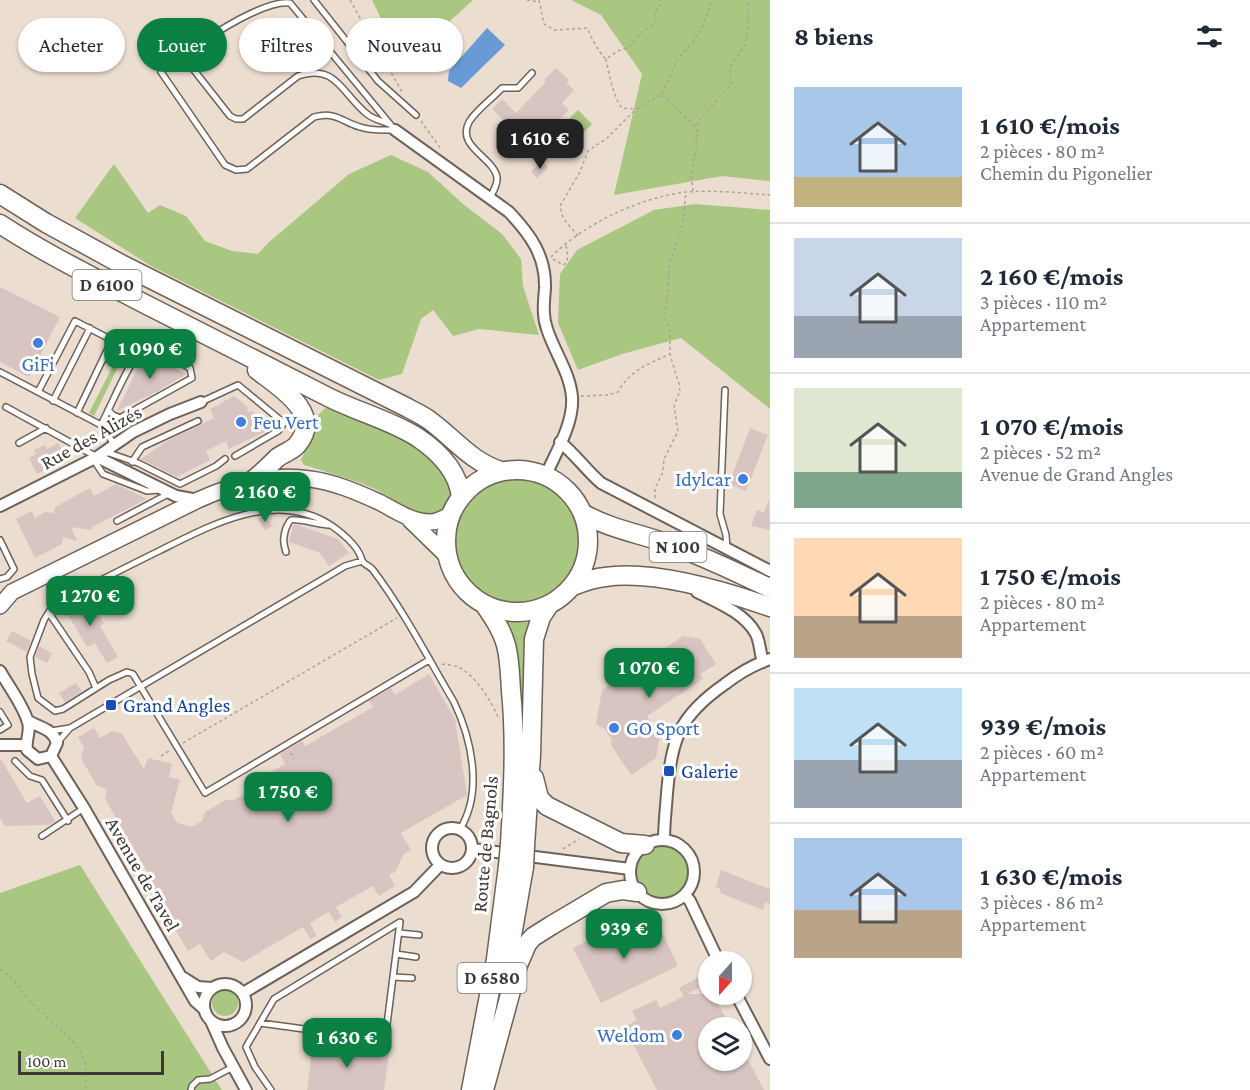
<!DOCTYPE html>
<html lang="fr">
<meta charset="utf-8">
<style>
:root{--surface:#fff;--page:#f2f2f3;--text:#1f2937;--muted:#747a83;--line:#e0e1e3;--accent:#0b8043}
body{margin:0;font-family:"Crimson Pro",serif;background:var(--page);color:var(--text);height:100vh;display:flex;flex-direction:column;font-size:22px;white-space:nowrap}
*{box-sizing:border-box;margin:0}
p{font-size:20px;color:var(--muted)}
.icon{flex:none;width:33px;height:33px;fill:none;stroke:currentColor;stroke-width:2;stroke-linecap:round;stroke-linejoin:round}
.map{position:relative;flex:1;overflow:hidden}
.details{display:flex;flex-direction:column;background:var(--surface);width:480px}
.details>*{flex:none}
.top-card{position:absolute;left:18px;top:18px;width:570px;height:54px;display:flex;gap:12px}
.needle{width:39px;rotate:201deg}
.fabs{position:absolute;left:698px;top:951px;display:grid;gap:12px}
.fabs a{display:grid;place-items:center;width:54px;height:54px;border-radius:50%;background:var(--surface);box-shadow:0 2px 4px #0004;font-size:30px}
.scale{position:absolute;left:18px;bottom:15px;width:146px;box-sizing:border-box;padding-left:6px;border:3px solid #3e3834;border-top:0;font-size:16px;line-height:21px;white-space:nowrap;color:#3e3834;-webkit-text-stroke:4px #fff;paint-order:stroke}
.price{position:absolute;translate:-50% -51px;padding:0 14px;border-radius:12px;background:var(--accent);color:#fff;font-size:20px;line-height:39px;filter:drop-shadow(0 2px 3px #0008)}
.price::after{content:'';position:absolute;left:50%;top:36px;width:18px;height:14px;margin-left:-9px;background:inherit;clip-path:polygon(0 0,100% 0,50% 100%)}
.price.active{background:#222;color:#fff}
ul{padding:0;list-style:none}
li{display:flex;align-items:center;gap:18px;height:150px;padding:0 24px}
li+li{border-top:2px solid var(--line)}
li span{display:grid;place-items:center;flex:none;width:168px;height:120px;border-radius:0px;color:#555}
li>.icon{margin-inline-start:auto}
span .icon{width:72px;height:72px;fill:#fffc;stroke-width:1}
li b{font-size:26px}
h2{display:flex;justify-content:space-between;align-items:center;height:72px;padding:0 24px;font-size:26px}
.chip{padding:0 21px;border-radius:27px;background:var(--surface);box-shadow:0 2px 4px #0004;font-size:21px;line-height:54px}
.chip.active{background:var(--accent);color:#fff}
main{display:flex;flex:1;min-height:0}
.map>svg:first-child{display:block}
</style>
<main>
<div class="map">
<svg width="770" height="1090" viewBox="0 0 770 1090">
<rect width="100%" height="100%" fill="#ecddd1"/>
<path fill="#a9c781" d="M372,0H473L403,64Z
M571,0H770V181L722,176L614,195L642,74L601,15Z
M578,110L592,124L569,148L554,133Z
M391,155L428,172L463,204L502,234L521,259L523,286L539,335L479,329L453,336L433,310L421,319L402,374L379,380L151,266L75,218L114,164L148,213L160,205L186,216L205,241L232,251L258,254L268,243L349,174Z
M695,204L770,210V409L681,338L622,354L578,370L558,323L560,274L577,250L654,210Z
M120,334L131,340L94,416L89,413L123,346L116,342Z
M329,406C359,419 455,454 451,492C451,497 450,502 447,505C443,511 433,514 427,514C407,512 391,496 373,488C351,479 327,472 304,465L301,460C312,440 308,418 329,406Z
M455 542a63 63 0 1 1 126 0a63 63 0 1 1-126 0Z
M534,619L525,771L505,620L519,622Z
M635 873a27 27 0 1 1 54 0a27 27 0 1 1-54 0Z
M80,865L218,1084L222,1090H0V893Z
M212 1003a13 13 0 1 1 26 0a13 13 0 1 1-26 0Z"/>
<path fill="#689bd5" d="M487,28L505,45L461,88L448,81L449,71Z"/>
<path fill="#d8c4c1" d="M296,22L313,44L293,61L275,39Z
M219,43L228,54L217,64L207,53Z
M556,68L569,80L566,83L574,90L562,103L569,110L544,135L556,147L544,159L492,109L502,99L516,113L546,82L544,80Z
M542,161L548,167L537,178L531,172Z
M0,287L60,317L29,377L0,362Z
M145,353L186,374L158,391L117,411Z
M234,396L247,406L248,412L252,411L273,428L229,449L226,441L206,451L210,460L177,477L141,459L167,441L214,418L210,409Z
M750,428L768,435L746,491L729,484Z
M58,443L67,459L37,474L29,458L36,454L34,450L45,445L47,449Z
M116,484L147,499L92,527V530L71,527L77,541L63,537L62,544L35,558L16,519L32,511L35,518L45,512L54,513L55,507L90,488L94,496Z
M769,499L770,530L751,526L757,510L764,513Z
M266,516L272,526L265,530L258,519Z
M293,525H298L338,539L349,553L329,566L320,553L289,542Z
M87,595L104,624L100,626L118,657L107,663L95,643L87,647L64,608Z
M12,631L31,641L27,652L6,641Z
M683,636L700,639L716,664L700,674L703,679L647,716L660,735L656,758L631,775L611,745L612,740L604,728L599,727L596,723L602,690L641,664L646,666L658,657L659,652Z
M39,646L52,653L47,663L35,657Z
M429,674L455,719L467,795L401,833L411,850L404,854L395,872L389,875L395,886L379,896L373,886L336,907L342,917L335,922L329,912L310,923L317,936L311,939L303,927L243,962L224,952L211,961L200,944L188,951L145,879L150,876L105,799L107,789L97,786L81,758L84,748L78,737L94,728L100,738L112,731L122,734L144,769L148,758L172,764L169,777L180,780L171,812L177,823L191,827L202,821L205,812L227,799L232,801L256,788L257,781L285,764L280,754L302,741L305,746L373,707L369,701L391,688L395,695Z
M76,683L82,691L65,702L59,693Z
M0,758L27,803L40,796L55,821L50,825L5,826L0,818Z
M721,870L770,889V904L766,902L763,910L720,893L721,890L716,887Z
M630,920L641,940L661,930L678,966L601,1003L573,948Z
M703,975L707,984L687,994H713L731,1028H708V1060H741V1047L764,1090H657L624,1027L637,1020L632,1011L656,1000L660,1008L684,996L679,988Z
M313,1043L389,1053L384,1090H307Z"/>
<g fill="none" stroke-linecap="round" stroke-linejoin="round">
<defs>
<path id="lane" d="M314,0L378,81L416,115
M161,72L225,165L236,170L247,169L314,117C336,111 342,122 360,127C372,131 383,130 395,130
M389,124C382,121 373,119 367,114C342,94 336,63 298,76L243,119H236L230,116L186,60V55L191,49C212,35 264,0 290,3L395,130
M489,199C493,192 498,184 497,177C493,157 456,147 469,122C476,110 492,99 502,88H518L532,73
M0,372L101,425
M725,390L720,514L726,535L727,549
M38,392L75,321L112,340L77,413
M53,401L90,328
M201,402L238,385L284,423L278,431L235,456
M6,407L97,457
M108,410L113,415L120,418L192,378L190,368L145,342C127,367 115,397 101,425L114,444
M19,443L46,428
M106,452L138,463L180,484L216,466L225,459
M93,459L103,474L147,491L159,490
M132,462L142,447L198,421
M117,521L170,493
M0,540L14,569L7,577L0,579
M286,552C283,542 283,538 286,528C288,525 288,522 291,520C295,518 322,525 330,525
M52,610L51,616L89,672L96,688
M429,660L205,793L133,674L127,672L109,680L63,709L55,711L38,698L32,674L30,657L44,620L52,607L61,600C94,584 126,567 159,551C219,521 290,482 348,539C352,543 357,548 359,553C361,556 361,559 363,562C365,565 370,566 373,570C404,611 428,658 454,702C472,740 483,792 460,829
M0,712L8,725L0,730
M51,731L70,728L325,578L345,566L362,561
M57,743L70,728
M15,761L30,776L42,780L68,821
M42,836L84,808
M399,933L419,935
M396,954L416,957
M393,977L412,978
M260,1023L385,1040L400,922L274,999L246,1047L255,1067L271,1090
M191,1090L192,1086L198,1080L210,1079L233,1067"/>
<path id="street" d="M395,130L509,212C530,234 546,256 545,288C544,302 542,315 547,329C554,351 570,373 572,397C574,423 556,452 546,475
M560,442C575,454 586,470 601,483L770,571
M97,457L176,496L198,500
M0,506L97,457L133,432L170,414L201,402
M697,592C717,602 745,613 756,634C760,642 760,653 763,662
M0,671C9,687 23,705 28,722C31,732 25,740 27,750L38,759L51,756L57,743C53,728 39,728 27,720
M0,745H26
M51,756L84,808L195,1001L204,1009
M432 848a20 20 0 1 1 40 0a20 20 0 1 1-40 0Z
M664,840C664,824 666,809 667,793C672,738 679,716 725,684C739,673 753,665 770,659
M630 872a32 32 0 1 1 64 0a32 32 0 1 1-64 0Z
M472,849L630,869
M685,895L690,901L719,962
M182,977L198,987L212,988
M204 1005a21 21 0 1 1 42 0a21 21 0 1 1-42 0Z
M243,993L414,892L440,865
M736,994L770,1059
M211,1021L223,1048L246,1090"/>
<path id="secondary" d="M410,520L448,557
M0,606L12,592L198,500C234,484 270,473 310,479C334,482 357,492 379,502C395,510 411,522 430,522C438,522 444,518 451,514"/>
<path id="primary" d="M0,194L46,223L121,264L408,408C415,412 422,415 429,420C454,438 471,462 501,471
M0,224C46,254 95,278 143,303C205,335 268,366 330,398C358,412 390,420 417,437C438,451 458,471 461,497
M446 541a71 71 0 1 1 142 0a71 71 0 1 1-142 0Z
M253,480C262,473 269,466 277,458C283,453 292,451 297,445C324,413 279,387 257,370
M584,514C609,528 636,533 663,542C700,554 735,572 770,588
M573,586C583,582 594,578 605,577C653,570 724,591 770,607
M484,604C493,617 502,630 506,645C510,660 510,676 511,691C516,742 513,793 510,844
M534,778L539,798L547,806L621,843L645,845
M525,846L531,755L534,639L541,617L549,605
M506,970L524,867
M471,1090L496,959L508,866
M484,1090L518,965L527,944L533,937L552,925L606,893L623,890L637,892"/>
</defs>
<use href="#lane" stroke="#6e6258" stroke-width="8"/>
<use href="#street" stroke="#6e6258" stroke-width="14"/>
<use href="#secondary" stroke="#6e6258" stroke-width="18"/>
<use href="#primary" stroke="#6e6258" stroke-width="21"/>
<path stroke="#ada198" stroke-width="1.5" stroke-dasharray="3 3" stroke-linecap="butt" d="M350,0L402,92
M527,0L538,2
M539,0L544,24L555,30L587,28C592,38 598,52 606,59L618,51L629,47L641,33L656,22C654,14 655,10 661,5L659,0
M606,59C608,71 614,99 622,108L635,109
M662,95L696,127
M421,121L441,149
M693,191L691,174L696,149L698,121L731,85L730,67L746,43L749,6L746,0
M578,236L563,218L560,206L580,172L588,151L607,138L636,109L662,94L676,61L695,39L702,28L708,13L711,0
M551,257C584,224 640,197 687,192C714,190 743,193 770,195
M553,259L563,265L566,263L568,257L566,245
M581,396L608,395L618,392C629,371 648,364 670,354
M655,498V488L663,472L664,459L678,431L674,406L680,391L679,384L670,354V329L664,315L668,294L669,265L682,228L686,192
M442,664C448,665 455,665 460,668C477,677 491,701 498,717
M183,743L397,618
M291,753L294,759
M161,756L169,751
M563,849L579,839
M0,970C13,975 20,990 29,1000C44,1017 75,1037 83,1058C87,1067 87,1080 85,1090"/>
<use href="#lane" stroke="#fff" stroke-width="5"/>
<use href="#street" stroke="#fff" stroke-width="10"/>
<use href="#secondary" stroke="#fff" stroke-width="15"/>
<use href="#primary" stroke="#fff" stroke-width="18"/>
<defs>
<path id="primary-bridge" d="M508,866L510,844
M524,867L525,846"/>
</defs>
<use href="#primary-bridge" stroke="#6e6258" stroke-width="21" stroke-linecap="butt"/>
<use href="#primary-bridge" stroke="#fff" stroke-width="18"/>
</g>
<g fill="#3f7fe0" stroke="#fff" stroke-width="2">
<circle cx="38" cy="343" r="6"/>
<circle cx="241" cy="422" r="6"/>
<circle cx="743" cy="479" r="6"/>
<circle cx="614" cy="728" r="6"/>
<circle cx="677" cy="1035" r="6"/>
</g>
<g fill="#1a4fb4" stroke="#fff" stroke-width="2">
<rect x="105" y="699" width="12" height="12" rx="3"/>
<rect x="663" y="765" width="12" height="12" rx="3"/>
</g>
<g text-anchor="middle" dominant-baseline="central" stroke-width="6" stroke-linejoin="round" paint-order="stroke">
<g fill="#fff" stroke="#787471" stroke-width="1.5">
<rect x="72.5" y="270" width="69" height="30" rx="4.5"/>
<rect x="649.5" y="532" width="57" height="30" rx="4.5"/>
<rect x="457.5" y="963" width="69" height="30" rx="4.5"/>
</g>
<g font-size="18" font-weight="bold" fill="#3e3834">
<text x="107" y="285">D 6100</text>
<text x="678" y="547">N 100</text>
<text x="492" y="978">D 6580</text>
</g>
<g font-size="20" fill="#366cbe" stroke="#fff" text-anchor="start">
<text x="38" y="364" text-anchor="middle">GiFi</text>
<text x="253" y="422">Feu Vert</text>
<text x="731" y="479" text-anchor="end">Idylcar</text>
<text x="626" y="728">GO Sport</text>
<text x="665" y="1035" text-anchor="end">Weldom</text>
</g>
<g font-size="20" fill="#3e3834" stroke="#fff">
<text transform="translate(91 437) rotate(-29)">Rue des Alizés</text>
<text transform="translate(485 844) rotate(-85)">Route de Bagnols</text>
<text transform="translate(143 874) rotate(60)">Avenue de Tavel</text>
</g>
<g font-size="20" fill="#164399" stroke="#fff" text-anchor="start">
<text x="123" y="705">Grand Angles</text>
<text x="681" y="771">Galerie</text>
</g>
</g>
</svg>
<div class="fabs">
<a><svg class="needle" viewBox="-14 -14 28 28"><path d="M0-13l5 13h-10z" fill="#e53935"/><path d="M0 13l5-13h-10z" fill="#747a83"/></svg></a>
<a><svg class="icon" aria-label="layers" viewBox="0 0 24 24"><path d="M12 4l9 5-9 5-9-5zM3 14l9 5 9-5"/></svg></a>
</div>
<div class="scale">100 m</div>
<b class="price active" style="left:540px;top:170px">1 610 €</b>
<b class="price" style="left:150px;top:380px">1 090 €</b>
<b class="price" style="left:265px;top:523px">2 160 €</b>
<b class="price" style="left:90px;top:627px">1 270 €</b>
<b class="price" style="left:649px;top:699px">1 070 €</b>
<b class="price" style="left:288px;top:823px">1 750 €</b>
<b class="price" style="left:624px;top:960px">939 €</b>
<b class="price" style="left:347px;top:1069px">1 630 €</b>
<div class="top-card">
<a class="chip">Acheter</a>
<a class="chip active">Louer</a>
<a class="chip">Filtres</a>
<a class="chip">Nouveau</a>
</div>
</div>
<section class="details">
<h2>8 biens<svg class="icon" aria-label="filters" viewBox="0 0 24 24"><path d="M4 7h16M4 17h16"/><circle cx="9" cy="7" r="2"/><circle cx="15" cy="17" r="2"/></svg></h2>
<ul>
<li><span style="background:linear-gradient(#a9c7e8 75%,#c2b280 0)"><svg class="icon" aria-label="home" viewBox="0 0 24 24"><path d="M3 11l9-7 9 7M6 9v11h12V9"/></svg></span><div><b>1 610 €/mois</b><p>2 pièces · 80 m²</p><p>Chemin du Pigonelier</p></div></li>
<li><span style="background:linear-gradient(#c9d6e8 65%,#9aa5b1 0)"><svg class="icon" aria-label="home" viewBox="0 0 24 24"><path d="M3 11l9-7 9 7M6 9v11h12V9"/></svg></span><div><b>2 160 €/mois</b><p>3 pièces · 110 m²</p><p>Appartement</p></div></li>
<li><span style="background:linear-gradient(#dfe7d0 70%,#7fa58c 0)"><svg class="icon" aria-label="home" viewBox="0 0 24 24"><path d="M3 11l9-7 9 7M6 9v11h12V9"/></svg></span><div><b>1 070 €/mois</b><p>2 pièces · 52 m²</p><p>Avenue de Grand Angles</p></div></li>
<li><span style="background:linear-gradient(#ffd9b3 65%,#b9a48a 0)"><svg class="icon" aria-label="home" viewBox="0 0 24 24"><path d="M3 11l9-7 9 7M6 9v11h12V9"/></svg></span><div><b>1 750 €/mois</b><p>2 pièces · 80 m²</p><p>Appartement</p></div></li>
<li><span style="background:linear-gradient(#bfe0f5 60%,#9aa5b1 0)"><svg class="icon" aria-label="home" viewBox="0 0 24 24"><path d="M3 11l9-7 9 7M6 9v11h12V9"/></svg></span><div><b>939 €/mois</b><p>2 pièces · 60 m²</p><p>Appartement</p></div></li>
<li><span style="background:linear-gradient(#a9c7e8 60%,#b9a48a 0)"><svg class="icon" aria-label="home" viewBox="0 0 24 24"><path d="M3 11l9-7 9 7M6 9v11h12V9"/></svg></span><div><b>1 630 €/mois</b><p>3 pièces · 86 m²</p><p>Appartement</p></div></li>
</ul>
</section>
</main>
